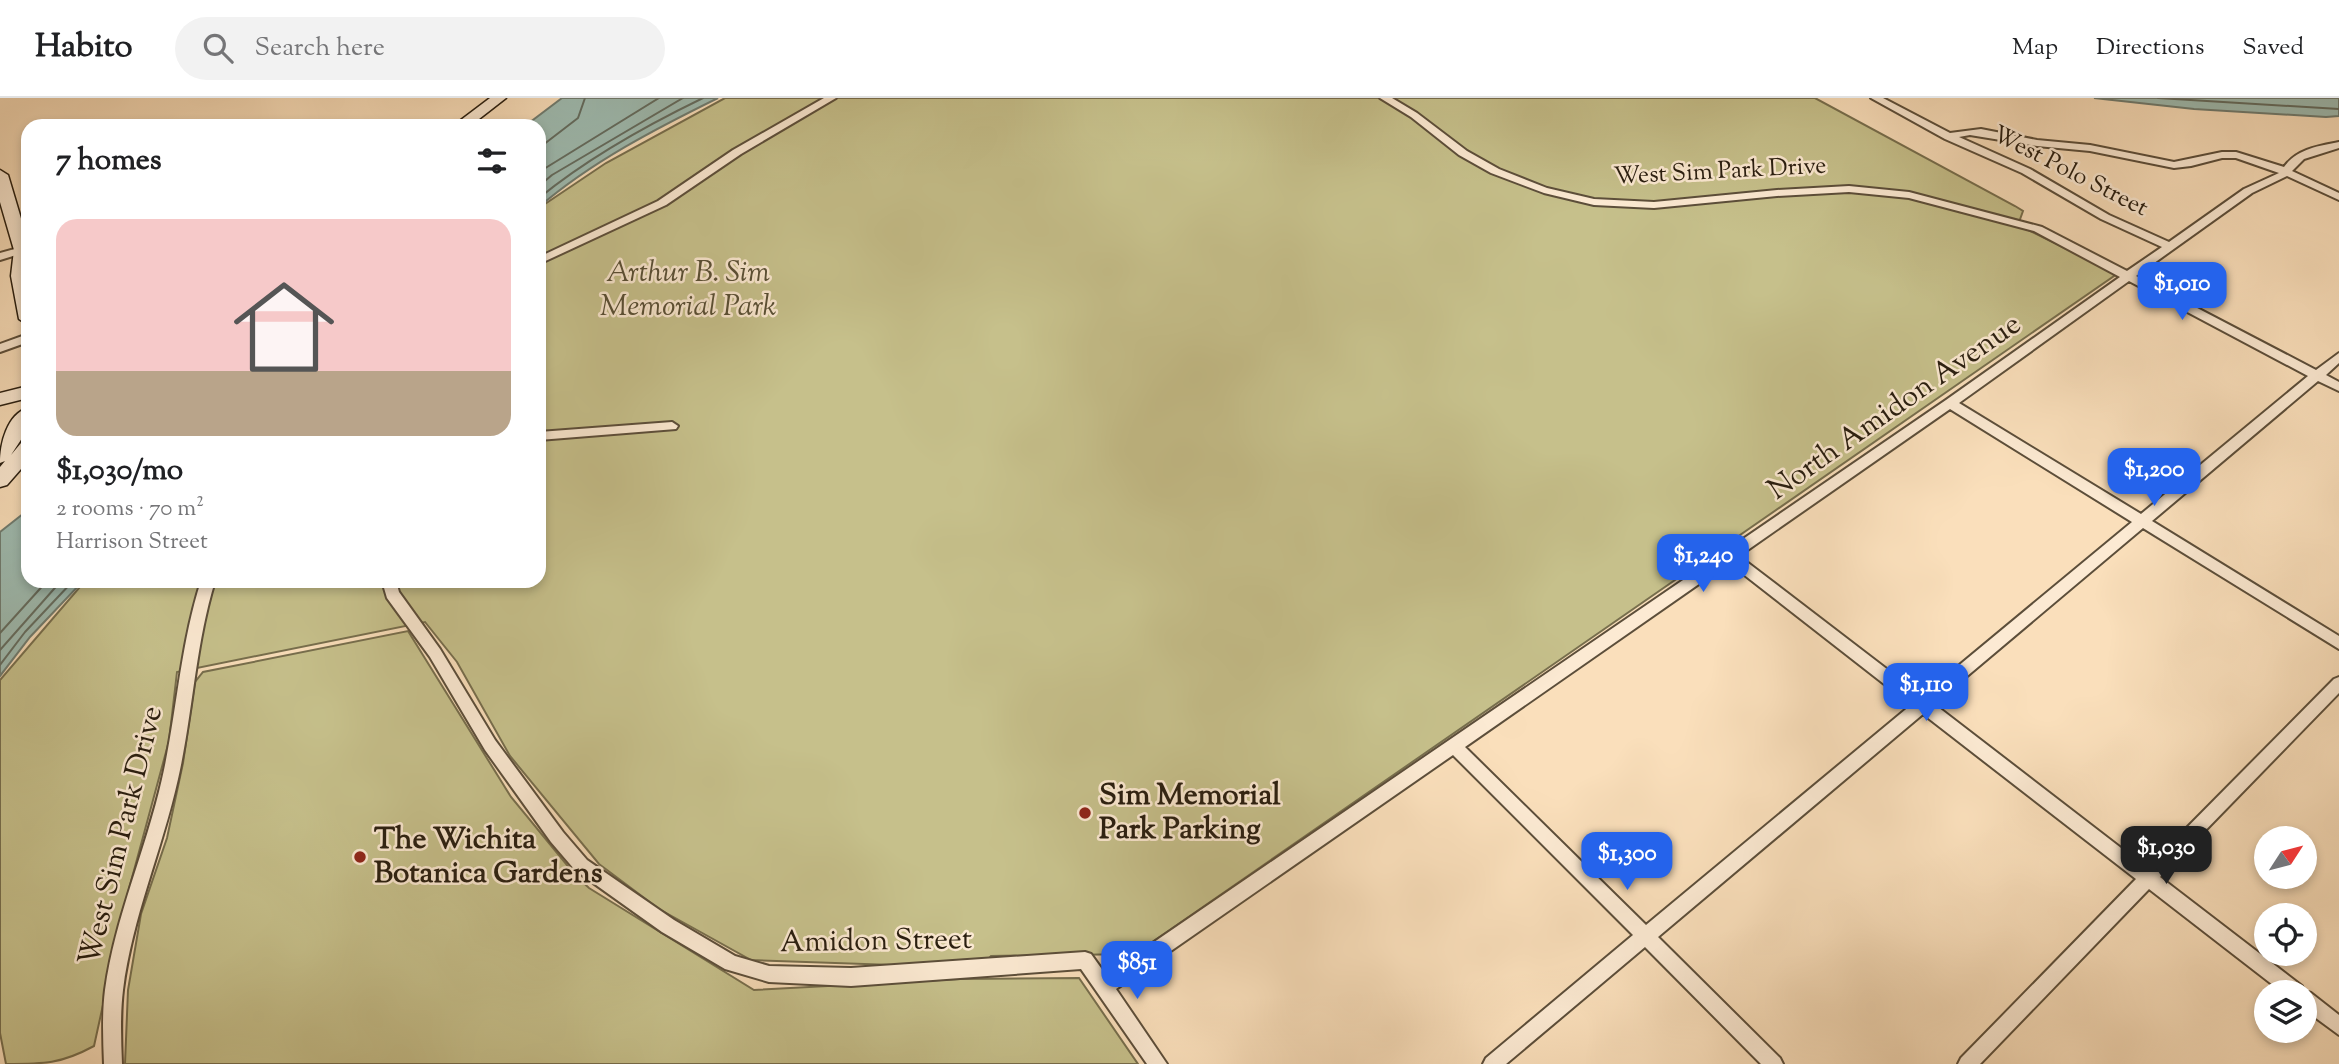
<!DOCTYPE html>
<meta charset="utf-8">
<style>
:root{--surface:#fff;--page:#f2f2f2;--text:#202124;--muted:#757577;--line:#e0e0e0;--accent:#2563eb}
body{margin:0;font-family:"Sorts Mill Goudy",serif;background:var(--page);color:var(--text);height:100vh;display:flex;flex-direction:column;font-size:26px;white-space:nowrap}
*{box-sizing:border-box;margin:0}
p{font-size:23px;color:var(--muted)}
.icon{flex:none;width:38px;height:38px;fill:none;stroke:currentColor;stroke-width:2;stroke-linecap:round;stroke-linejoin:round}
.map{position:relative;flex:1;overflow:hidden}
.side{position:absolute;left:21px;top:21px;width:525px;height:469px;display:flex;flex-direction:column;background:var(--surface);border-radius:21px;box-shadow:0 4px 10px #0003}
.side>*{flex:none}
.needle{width:46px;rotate:54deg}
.tools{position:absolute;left:2254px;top:728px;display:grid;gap:14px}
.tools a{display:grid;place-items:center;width:63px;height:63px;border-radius:50%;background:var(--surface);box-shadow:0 4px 10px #0003;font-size:35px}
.price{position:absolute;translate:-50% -60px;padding:0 16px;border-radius:14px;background:var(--accent);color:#fff;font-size:23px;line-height:46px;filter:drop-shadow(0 2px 4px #0008)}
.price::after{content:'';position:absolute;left:50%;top:42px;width:21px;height:16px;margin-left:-10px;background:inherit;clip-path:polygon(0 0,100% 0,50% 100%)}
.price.active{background:#222;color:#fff}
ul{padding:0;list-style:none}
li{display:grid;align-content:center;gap:14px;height:371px;padding:0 35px}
li span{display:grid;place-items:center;height:217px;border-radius:21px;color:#555}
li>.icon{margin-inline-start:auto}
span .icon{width:126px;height:126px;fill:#fffc;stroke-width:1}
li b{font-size:30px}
h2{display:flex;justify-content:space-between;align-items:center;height:84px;padding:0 35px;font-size:30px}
header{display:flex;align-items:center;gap:42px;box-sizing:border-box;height:98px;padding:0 35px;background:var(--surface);border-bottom:2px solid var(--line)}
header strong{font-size:33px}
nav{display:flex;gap:38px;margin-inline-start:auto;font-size:24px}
.search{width:490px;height:63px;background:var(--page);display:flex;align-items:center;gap:18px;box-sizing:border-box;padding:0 24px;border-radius:38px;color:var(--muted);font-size:26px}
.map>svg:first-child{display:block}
</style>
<header>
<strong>Habito</strong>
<div class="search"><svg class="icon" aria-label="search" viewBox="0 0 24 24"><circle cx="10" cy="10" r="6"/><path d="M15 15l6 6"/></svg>Search here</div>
<nav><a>Map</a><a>Directions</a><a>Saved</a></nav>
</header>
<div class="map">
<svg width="2339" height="966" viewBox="0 0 2339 966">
<rect width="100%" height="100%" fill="#fadfbb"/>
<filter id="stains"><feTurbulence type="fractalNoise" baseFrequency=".00286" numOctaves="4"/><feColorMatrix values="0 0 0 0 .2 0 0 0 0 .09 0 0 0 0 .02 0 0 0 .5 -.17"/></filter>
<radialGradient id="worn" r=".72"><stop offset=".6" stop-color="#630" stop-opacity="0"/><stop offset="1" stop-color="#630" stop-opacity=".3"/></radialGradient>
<path fill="#c6c08b" stroke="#776e4d" stroke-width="2" d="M725,0H1815L2015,108L2023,113L2018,127L2113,174L2114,178L1135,856L991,858L981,870L751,862L659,811L599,766L510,658L457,564L425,524L177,574L169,643L126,802L94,948C61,966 44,966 6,966L0,935V582L85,483H539V110L606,65Z
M408,533L511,699L576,778L589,790L754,892L960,881L1079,880L1138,966H125L128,892L141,816L167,740L183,665L195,584L203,574Z"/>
<path fill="#9ebcb2" stroke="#6f7c71" stroke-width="2" d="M562,0H718C657,30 591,64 539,109V28H525Z
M2094,0H2339V18L2326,19L2194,11Z
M28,412V483H83L30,539L0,578V434Z"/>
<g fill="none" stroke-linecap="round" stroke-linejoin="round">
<path stroke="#636c60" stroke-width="2" d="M2158,0L2339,11
M539,50L578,20L585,0
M539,74L659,0
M539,88L552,77L683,0
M539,100C589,59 645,28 703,0
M0,535L47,483
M0,552L61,483
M0,567L25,534L73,483"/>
<defs>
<path id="minor" d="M824,0H836L741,56L666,107L539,166V159L658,103L733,52Z
M1380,0H1392L1417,15L1467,53L1499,71L1547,90L1594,101L1654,104L1777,92L1849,88L1909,94L2042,129L2127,173L2162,149L2101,121L2022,75L1945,41L1871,0H1883L1950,35L1981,31L2037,42L2090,47L2174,64L2222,54H2236L2284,69C2297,51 2318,48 2339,44V50L2304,61L2292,73L2339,95V102L2287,78L2252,95L2136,178L2316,272L2339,255V265L2326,277L2339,284V293L2318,283L2152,423L2339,538V551L2143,430L1934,606L2147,770L2334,581L2339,579V595L2160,779L2302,888L2304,893L2311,895L2339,917V937L2305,912V894H2282L2149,791L1980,966H1958L1961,960L2136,781L1923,616L1658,839L1780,960L1783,966H1761L1645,849L1506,966H1483L1486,960L1633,837L1453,657L1116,891L1167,966H1147L1081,871L851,888L769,884L725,871L662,834L575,772L551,744L485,652L430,559L387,500L382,483H396L399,494L440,551L495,642L563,734L587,762L674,822L735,858L769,868L851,870L1085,854L1091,856L1106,877L1946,302L2120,179L2034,133L1909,100L1849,94L1777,98L1654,110L1594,107L1544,95L1491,75L1459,57L1411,19ZM1970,37L2037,48L2090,53L2174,70L2191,68L2222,60H2236L2279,75L2244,91L2169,144L2109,117L2030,71L1959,39ZM2129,183L2308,278L2141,416L1959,305ZM1950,311L2132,424L1922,598L1739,458ZM1729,465L1911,607L1646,827L1465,649Z
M22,149L28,152L26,154L0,162V155Z
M28,236V244L0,254V246Z
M672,324L678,328L676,331L539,342V334Z
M201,483H215C195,548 193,615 178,681C162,752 132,820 123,892C120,917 121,941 122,966H104C103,941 102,916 105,892C115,819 146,752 162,681C177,615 180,548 201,483Z"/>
<path id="secondary" d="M490,0H506L470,28H453Z
M0,72L8,77L28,144V227L19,221L11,178L14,152L0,104Z
M28,288V300L0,307V295Z
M28,310V331L11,357L21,345L28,343V363L7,387L0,389V369L5,363L0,365C0,346 7,316 28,310Z"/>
</defs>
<use href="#minor" stroke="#5c4e3a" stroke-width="4"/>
<use href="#secondary" stroke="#281d0f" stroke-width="3"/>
<use href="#minor" fill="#fcead3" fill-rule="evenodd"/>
<use href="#secondary" fill="#fcead3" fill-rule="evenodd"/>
</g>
<g fill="#8f2418" stroke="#fcead3" stroke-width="2.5">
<circle cx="1085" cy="715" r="7"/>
<circle cx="360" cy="759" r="7"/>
</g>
<g text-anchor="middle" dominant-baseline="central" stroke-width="5" stroke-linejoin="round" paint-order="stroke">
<g font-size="24" fill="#281d0f" stroke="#fcead3">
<text transform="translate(1720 74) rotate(-3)">West Sim Park Drive</text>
<text transform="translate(2070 74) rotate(27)">West Polo Street</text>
</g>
<g font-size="30" font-style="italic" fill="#574e34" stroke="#fcead3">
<text x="688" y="175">Arthur B. Sim<tspan x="688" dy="34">Memorial Park</tspan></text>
</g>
<g font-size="30" fill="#281d0f" stroke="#fcead3">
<text transform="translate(1895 310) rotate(-35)">North Amidon Avenue</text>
<text transform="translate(122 738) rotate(-76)">West Sim Park Drive</text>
<text transform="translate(876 844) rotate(-1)">Amidon Street</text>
</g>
<g font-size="30" font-weight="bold" fill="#281d0f" stroke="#fcead3" text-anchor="start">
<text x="1099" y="698">Sim Memorial<tspan x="1099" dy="34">Park Parking</tspan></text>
<text x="374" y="742">The Wichita<tspan x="374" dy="34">Botanica Gardens</tspan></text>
</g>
</g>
<rect width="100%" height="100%" filter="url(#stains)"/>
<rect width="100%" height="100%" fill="url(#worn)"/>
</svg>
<div class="tools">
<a><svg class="needle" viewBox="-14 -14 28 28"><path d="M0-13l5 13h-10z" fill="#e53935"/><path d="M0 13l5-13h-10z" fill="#757577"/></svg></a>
<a><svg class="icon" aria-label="locate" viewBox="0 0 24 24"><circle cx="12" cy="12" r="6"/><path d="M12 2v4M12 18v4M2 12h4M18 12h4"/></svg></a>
<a><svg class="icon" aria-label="layers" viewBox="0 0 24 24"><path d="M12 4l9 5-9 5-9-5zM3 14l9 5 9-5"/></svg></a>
</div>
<b class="price" style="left:2182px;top:224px">$1,010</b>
<b class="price" style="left:2154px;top:410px">$1,200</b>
<b class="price" style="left:1703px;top:496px">$1,240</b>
<b class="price" style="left:1926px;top:625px">$1,110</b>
<b class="price active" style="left:2166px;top:788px">$1,030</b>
<b class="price" style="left:1627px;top:794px">$1,300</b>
<b class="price" style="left:1137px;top:903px">$851</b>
<section class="side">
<h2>7 homes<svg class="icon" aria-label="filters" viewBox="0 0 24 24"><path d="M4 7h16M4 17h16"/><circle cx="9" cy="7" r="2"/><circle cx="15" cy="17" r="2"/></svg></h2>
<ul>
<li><span style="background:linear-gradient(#f6c9c9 70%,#b9a48a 0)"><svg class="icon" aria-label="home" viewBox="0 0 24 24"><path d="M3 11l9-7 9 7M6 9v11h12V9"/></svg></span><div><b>$1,030/mo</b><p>2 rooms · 70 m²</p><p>Harrison Street</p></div></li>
</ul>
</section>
</div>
